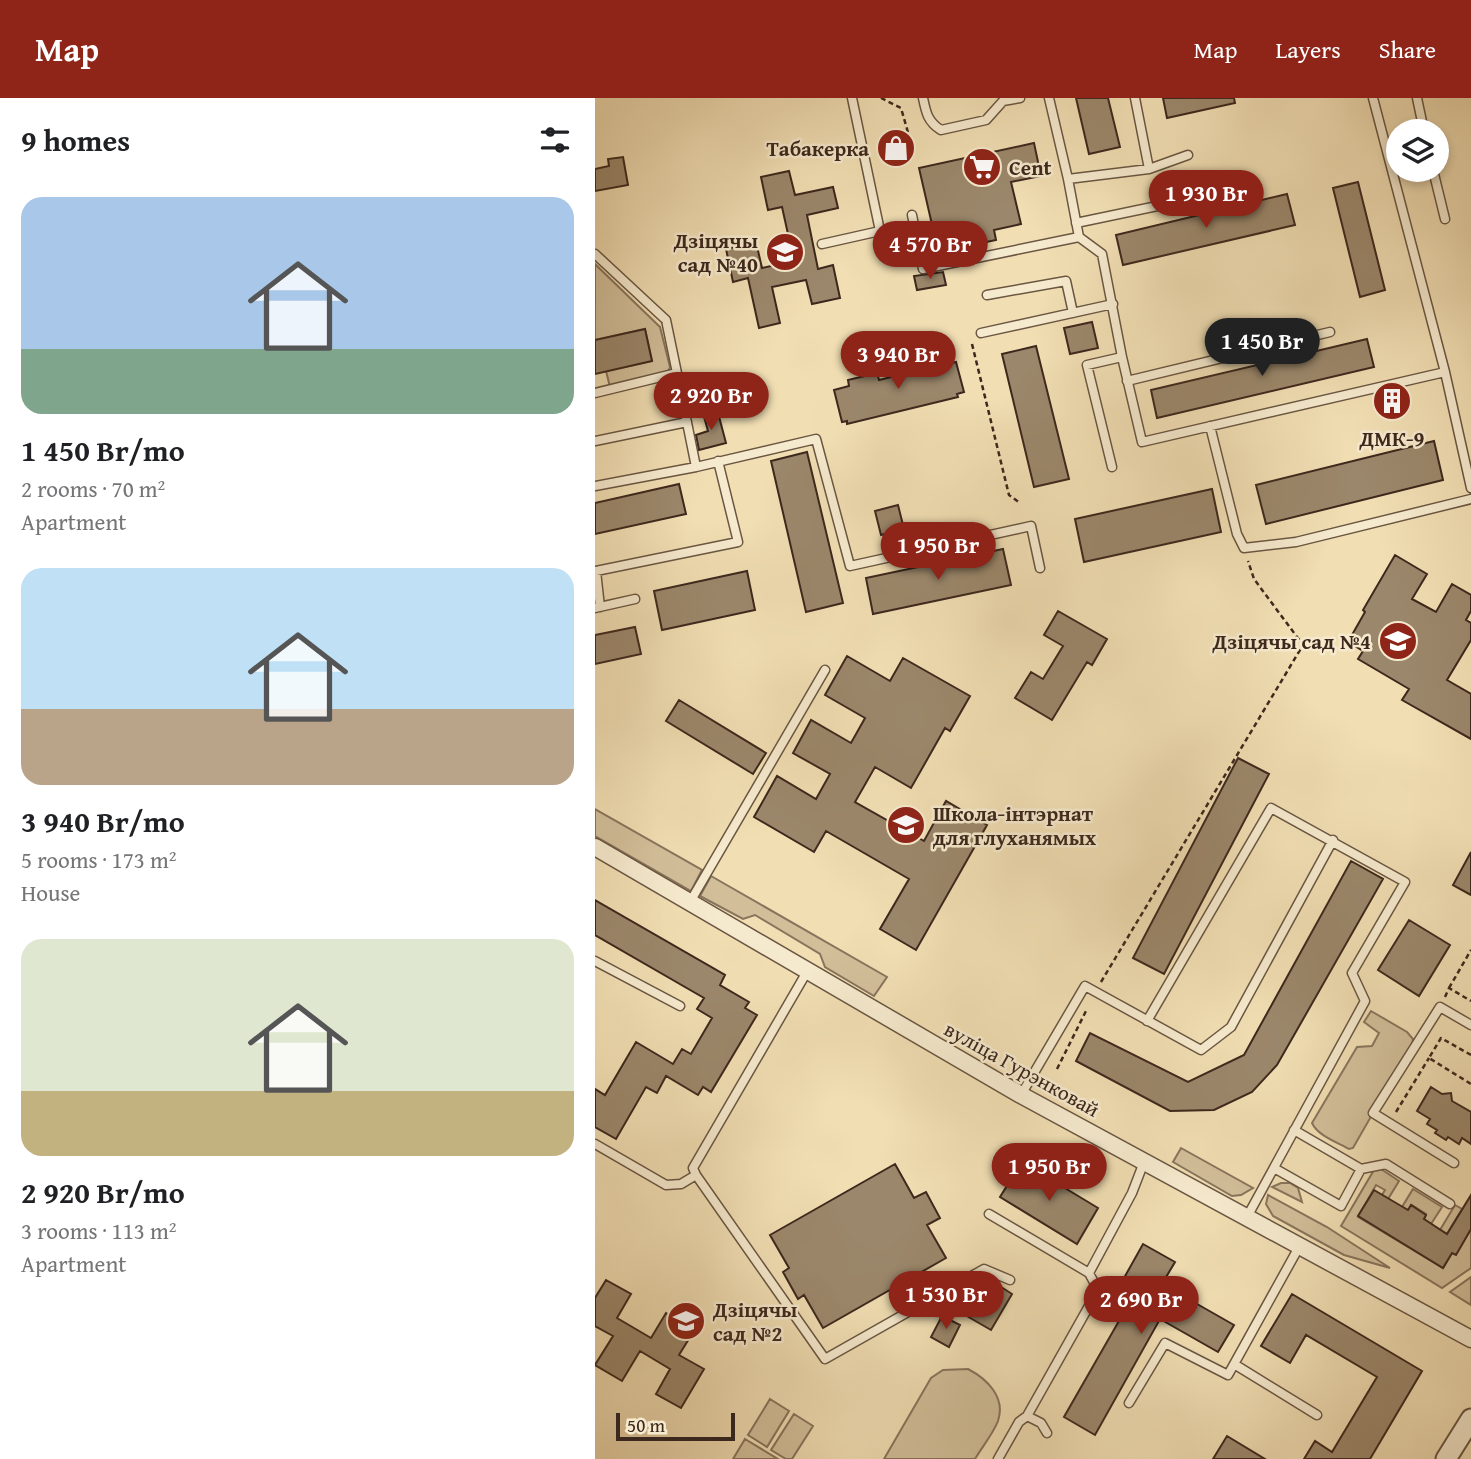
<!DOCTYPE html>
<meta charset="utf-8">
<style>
:root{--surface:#fff;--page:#f2f2f2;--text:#202124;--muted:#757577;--accent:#8f2418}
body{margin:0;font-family:"Gentium Book Plus",serif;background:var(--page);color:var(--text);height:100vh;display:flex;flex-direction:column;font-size:26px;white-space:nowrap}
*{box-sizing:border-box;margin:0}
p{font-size:23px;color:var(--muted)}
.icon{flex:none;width:38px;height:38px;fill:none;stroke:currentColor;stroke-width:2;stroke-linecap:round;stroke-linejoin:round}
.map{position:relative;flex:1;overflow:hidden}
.side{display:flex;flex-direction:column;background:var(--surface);width:595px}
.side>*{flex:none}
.fabs{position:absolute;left:791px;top:21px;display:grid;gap:14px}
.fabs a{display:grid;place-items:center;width:63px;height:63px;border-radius:50%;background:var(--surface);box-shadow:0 4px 10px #0003;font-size:35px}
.scale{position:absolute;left:21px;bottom:18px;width:119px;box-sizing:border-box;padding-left:7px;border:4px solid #3d281d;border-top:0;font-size:19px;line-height:24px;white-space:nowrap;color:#3d281d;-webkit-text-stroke:5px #f6eace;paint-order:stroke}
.price{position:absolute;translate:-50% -60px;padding:0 16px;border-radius:24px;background:var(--accent);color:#fff;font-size:23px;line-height:46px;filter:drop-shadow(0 2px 4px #0008)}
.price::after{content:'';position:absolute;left:50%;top:42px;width:21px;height:16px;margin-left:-10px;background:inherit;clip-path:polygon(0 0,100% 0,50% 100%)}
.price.selected{background:#222;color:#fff}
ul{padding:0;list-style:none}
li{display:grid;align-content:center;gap:14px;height:371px;padding:0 21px}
li span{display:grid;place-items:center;height:217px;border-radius:21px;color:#555}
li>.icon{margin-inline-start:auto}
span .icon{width:126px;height:126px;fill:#fffc;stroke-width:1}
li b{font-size:30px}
h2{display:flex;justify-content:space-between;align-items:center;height:84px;padding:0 21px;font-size:30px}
header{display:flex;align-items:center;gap:42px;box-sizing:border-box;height:98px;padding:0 35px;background:var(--accent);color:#fff}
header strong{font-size:33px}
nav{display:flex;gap:38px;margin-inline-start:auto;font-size:24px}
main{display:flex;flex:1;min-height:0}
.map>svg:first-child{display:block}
</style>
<header>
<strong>Map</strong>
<nav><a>Map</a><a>Layers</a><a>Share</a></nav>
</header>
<main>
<section class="side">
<h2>9 homes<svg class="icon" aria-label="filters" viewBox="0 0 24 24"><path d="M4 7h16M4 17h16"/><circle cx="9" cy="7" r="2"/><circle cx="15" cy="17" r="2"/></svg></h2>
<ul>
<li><span style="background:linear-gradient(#a9c7e8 70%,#7fa58c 0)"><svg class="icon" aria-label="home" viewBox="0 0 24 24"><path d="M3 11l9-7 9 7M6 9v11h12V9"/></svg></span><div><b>1 450 Br/mo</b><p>2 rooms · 70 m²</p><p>Apartment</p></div></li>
<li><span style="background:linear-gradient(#bfe0f5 65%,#b9a48a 0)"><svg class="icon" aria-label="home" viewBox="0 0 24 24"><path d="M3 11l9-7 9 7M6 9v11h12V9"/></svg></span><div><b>3 940 Br/mo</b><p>5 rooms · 173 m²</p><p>House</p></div></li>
<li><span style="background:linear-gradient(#dfe7d0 70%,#c2b280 0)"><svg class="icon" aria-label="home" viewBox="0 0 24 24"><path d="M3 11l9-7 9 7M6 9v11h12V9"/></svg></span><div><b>2 920 Br/mo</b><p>3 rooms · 113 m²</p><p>Apartment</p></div></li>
</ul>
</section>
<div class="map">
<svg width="876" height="1361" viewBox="0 0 876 1361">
<rect width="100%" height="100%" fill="#f1deb3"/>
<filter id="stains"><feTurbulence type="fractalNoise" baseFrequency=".00286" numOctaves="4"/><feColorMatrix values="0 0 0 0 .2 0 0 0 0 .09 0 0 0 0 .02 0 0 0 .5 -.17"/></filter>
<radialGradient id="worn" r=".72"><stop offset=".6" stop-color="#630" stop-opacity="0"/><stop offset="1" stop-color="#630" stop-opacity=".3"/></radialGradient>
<path fill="#d2bf9a" stroke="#88745c" stroke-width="2" d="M0,166L65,229L75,269L73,274L15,289L11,273L57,263L50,231L0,242Z
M0,711L107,772L96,793L0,738Z
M116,778L292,879L279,898L230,869L225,856L160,817L148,821L105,798Z
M776,913L812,934L818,941L817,947L758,1050L754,1051C742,1044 723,1038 717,1025L762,949L777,948L784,935L769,924Z
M586,1050L658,1090L646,1097L637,1098L578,1064Z
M786,1071L804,1083L793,1101L787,1097L790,1092L781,1087L763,1119L848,1170L857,1155L861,1156L876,1131V1170L847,1190L746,1128L779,1072Z
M686,1085H695L703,1090L707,1104L677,1089Z
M818,1091L847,1109L836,1126L829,1122L831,1116L817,1107L813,1113L807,1109Z
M673,1097L732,1129L795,1170L749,1157L678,1118L671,1106Z
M860,1107L876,1116L866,1113L852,1136L845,1132Z
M876,1179V1207L855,1194Z
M373,1271C392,1281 411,1299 403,1323C398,1336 387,1349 380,1361H289L336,1280L348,1272Z
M175,1301L194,1313L172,1349L153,1337Z
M199,1316L218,1328L197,1361H191L176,1352Z
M150,1341L183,1361H138Z"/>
<path fill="#9b876b" stroke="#3d281d" stroke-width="2" d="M481,0H513L525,49L494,56Z
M568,0H639L640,5L572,20Z
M439,45L446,78L416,84L426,126L399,132L401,142L358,151L356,141L341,144L324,70Z
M28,59L33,87L0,93V71L14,68L13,61Z
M194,73L200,97L238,89L243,110L212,117L223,171L238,167L245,200L217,206L211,182L177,189L185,225L164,230L153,180L138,184L131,151L161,144L167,170L199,163L187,109L173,112L166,79Z
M763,84L790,192L765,199L738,90Z
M692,96L700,127L528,167L521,137Z
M348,174L351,187L322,192L319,178Z
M497,224L503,250L475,256L469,230Z
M50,231L57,263L0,276V242Z
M772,241L779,269L562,320L556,292Z
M441,248L474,381L439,389L407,256Z
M342,260L344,268L361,264L369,294L362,296L363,299L252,326V323L247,324L239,292L254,288L253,282L282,275L284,282L312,275L311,268Z
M805,295L808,307L788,311L786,299Z
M122,311L131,345L104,352L101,337L113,333L108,315Z
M839,343L848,382L671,426L661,387Z
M212,354L248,505L211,514L176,363Z
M84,386L91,416L0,436V405Z
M617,391L626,434L489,464L480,421Z
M303,407L309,431L286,437L280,413Z
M408,451L416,487L278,516L271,480Z
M800,457L832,476L817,501L841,514L857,486L876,497V513L871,522L876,525V542L852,582L876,596V641L807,602L814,591L763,561L768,553L753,544L770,514L768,512Z
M152,473L160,512L67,532L59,493Z
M463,513L512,541L497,567L492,564L457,622L420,600L436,574L448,581L468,548L449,537Z
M40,529L46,556L0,566V537Z
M252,558L295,583L308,560L375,598L355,633L350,630L316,690L280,669L260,704L329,743L351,703L392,727L321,852L285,831L314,781L231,733L219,754L159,719L182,678L221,701L235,676L198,655L216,622L256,645L270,620L230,597Z
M84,602L171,655L158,676L71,623Z
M643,660L674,676L569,876L538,860Z
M876,754V797L858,787Z
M756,763L788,781L682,967L657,994L619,1012L575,1013L481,963L495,935L593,984L649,957Z
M0,802L130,877L125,887L154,904L150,910L162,917L116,994L108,989L103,997L71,978L62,995L51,989L21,1041L0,1029V991L10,997L41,944L78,966L87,951L96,956L117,920L102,911L109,900L0,837Z
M814,822L855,847L824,898L783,872Z
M836,989L847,996L856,995L857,1003L876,1014V1046L867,1040L864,1046L853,1039L851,1042L840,1035L842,1032L832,1026L835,1021L822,1013Z
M427,1064L503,1110L482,1146L405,1099Z
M300,1066L319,1100L331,1094L345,1120L332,1127L351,1160L228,1230L209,1197L203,1201L188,1174L194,1170L175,1137Z
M779,1092L813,1112L816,1107L831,1117L829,1121L852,1136L876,1097V1131L861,1157L857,1155L848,1170L763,1118Z
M548,1146L580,1164L567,1186L639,1227L623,1254L565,1221L500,1337L469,1319L544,1188L529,1180Z
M392,1180L417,1196L396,1232L370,1217Z
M11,1182L36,1196L22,1220L56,1240L71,1215L100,1231L84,1257L109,1271L86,1310L61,1296L75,1271L45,1253L27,1283L0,1267L18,1238L0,1228V1200Z
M697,1196L827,1273L775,1361H709L720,1343L737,1354L782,1279L711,1237L695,1265L666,1248Z
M347,1218L365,1227L354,1249L336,1239Z
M632,1338L670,1361H618Z"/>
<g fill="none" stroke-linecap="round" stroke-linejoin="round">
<defs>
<path id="service" d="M328,0C331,15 333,24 346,32L391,22L408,3L425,0
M454,0L473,81L484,139L507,156L527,259L547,344L850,274
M540,0L554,71
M778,0L850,274L876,390
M822,0L829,33
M838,72L850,121
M473,81L554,71L593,57
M317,117L328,171L484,139
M481,125L658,88
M227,146L285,133L257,0
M0,156L71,222L82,275L0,295
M392,197L471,183L478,215
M386,235L518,206
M82,275L101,369
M532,283L735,234
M615,328L642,436L649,450L701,444L876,401
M0,343L92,324
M517,369L492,267L527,259
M0,388L101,369L221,341L255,468L436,428L445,470
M5,509L1,473L143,444L123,363
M0,510L40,501
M95,804L230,572
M0,863L85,908
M552,923L676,710L810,784L757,875L770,903L652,1119
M426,997L490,888L606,952L636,929L738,742
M699,1032L766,1071L791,1066L855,1106
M0,1046L71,1087L86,1086L101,1077L98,1070L213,872
M859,1065L778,1015L845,909L876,927
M679,1070L746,1108L766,1071
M101,1077L230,1261L389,1171L415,1182
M394,1116L494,1175L537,1095L549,1064
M639,1266L722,1317
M534,1305L570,1245L633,1277L704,1149
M432,1318L446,1325L452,1335
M403,1361L424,1324L432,1318L503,1192L494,1175"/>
<path id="minor" d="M0,749L426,997L876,1241"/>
<path id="tertiary" d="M851,1361L876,1321"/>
</defs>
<use href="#service" stroke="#6a5642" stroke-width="11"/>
<use href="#minor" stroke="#6a5642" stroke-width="19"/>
<use href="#tertiary" stroke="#6a5642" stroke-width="23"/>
<path stroke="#3d281d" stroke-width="2.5" stroke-dasharray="5 3.5" stroke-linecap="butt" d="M286,0L306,10L316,45
M377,246L414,397L425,405
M506,884L708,547L659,481L653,463
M854,890L876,852
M850,899L854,890L876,903
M876,957L846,940L834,960L876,986
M462,971L492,911
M801,1014L834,960"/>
<use href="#service" stroke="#f6eace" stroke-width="8"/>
<use href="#minor" stroke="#f6eace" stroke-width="16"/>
<use href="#tertiary" stroke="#f6eace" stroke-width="19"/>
</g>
<defs>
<symbol id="shop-disc" viewBox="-11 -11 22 22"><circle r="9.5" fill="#8f2418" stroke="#f6eace"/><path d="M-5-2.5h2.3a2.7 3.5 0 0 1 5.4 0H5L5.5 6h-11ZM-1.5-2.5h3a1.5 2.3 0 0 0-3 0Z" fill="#fff"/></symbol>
<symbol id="supermarket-disc" viewBox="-11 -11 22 22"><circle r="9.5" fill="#8f2418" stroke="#f6eace"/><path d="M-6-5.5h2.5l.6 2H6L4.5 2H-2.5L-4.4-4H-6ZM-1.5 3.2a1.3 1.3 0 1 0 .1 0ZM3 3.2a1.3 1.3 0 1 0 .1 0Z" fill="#fff"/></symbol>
<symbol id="school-disc" viewBox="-11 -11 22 22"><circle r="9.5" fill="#8f2418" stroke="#f6eace"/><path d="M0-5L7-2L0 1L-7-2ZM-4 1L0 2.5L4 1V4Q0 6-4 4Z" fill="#fff"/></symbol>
<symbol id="building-disc" viewBox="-11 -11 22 22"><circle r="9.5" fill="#8f2418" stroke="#f6eace"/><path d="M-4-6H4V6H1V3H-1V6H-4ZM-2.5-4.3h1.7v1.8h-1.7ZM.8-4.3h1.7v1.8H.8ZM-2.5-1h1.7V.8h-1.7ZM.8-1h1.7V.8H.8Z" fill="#fff"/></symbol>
</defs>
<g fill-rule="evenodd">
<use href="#shop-disc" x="279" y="28" width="44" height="44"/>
<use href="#supermarket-disc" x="365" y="47" width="44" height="44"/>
<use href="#school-disc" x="168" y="132" width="44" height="44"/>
<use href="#building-disc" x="775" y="281" width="44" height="44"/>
<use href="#school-disc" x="781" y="521" width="44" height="44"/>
<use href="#school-disc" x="289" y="705" width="44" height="44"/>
<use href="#school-disc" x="69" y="1201" width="44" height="44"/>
</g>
<g text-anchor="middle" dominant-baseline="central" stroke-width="5" stroke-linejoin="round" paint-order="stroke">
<g font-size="21" font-weight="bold" fill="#3d281d" stroke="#f6eace" text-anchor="end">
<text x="274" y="50">Табакерка</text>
<text x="414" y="69" text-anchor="start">Cent</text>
<text x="163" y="142">Дзіцячы<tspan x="163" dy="24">сад №40</tspan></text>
<text x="797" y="340" text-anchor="middle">ДМК-9</text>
<text x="776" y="543">Дзіцячы сад №4</text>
<text x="338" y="715" text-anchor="start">Школа-інтэрнат<tspan x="338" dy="24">для глуханямых</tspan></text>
<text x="118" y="1211" text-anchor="start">Дзіцячы<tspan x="118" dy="24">сад №2</tspan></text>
</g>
<g font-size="21" fill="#3d281d" stroke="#f6eace">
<text transform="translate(427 971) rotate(29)">вуліца Гурэнковай</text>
</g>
</g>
<rect width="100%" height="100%" filter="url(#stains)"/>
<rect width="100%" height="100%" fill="url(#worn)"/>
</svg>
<div class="fabs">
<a><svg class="icon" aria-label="layers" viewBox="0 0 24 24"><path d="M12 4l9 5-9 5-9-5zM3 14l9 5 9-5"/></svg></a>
</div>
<div class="scale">50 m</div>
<b class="price" style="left:611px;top:132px">1 930 Br</b>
<b class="price" style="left:335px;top:183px">4 570 Br</b>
<b class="price selected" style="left:667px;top:280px">1 450 Br</b>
<b class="price" style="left:303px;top:293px">3 940 Br</b>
<b class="price" style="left:116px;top:334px">2 920 Br</b>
<b class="price" style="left:343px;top:484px">1 950 Br</b>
<b class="price" style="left:454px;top:1105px">1 950 Br</b>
<b class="price" style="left:351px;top:1233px">1 530 Br</b>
<b class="price" style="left:546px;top:1238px">2 690 Br</b>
</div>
</main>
